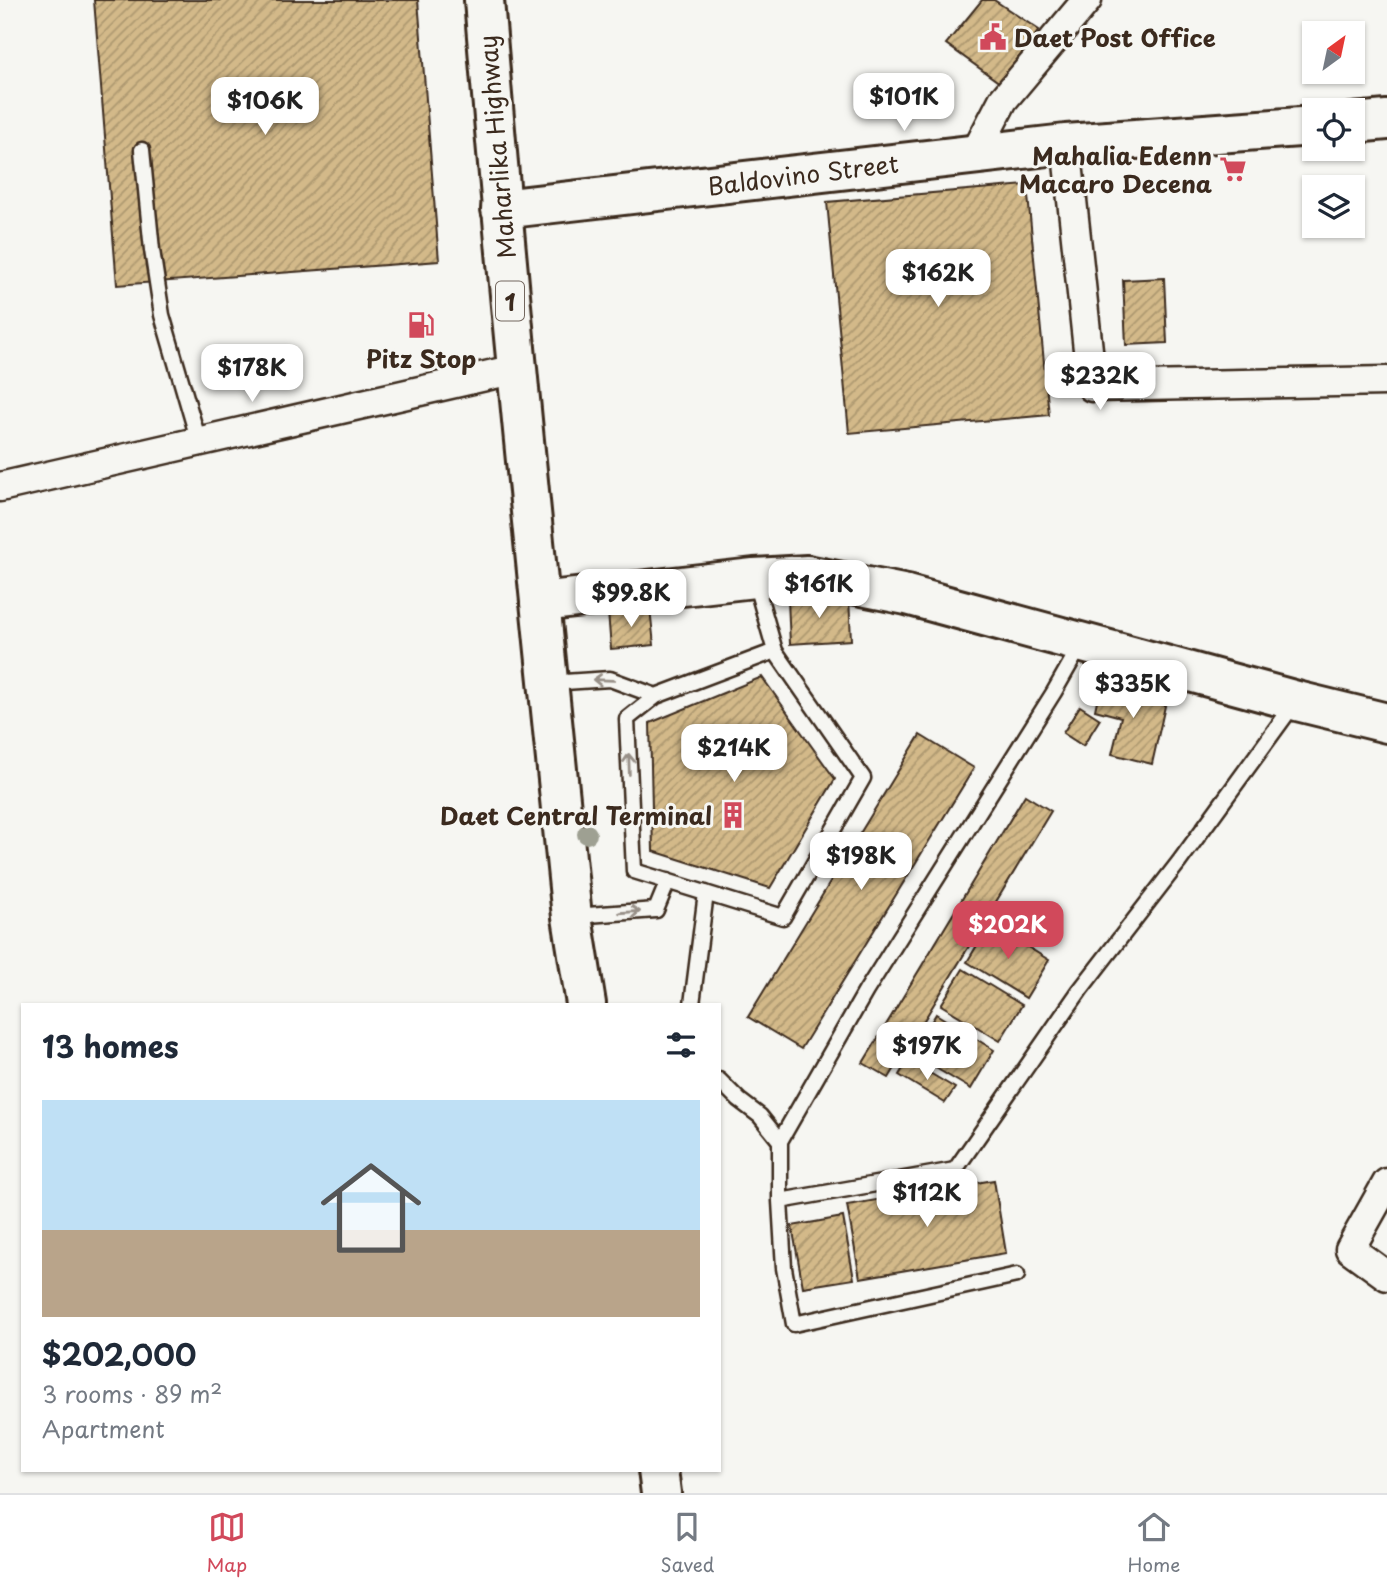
<!DOCTYPE html>
<meta charset="utf-8">
<style>
:root{--surface:#fff;--page:#f2f2f3;--text:#1f2937;--muted:#747a83;--line:#e0e1e3;--accent:#d1495b}
body{margin:0;font-family:"Playpen Sans",sans-serif;background:var(--page);color:var(--text);height:100vh;display:flex;flex-direction:column;font-size:26px;white-space:nowrap}
*{box-sizing:border-box;margin:0}
p{font-size:23px;color:var(--muted)}
.icon{flex:none;width:38px;height:38px;fill:none;stroke:currentColor;stroke-width:2;stroke-linecap:round;stroke-linejoin:round}
.map{position:relative;flex:1;overflow:hidden}
.details{position:absolute;left:21px;top:1003px;width:700px;height:469px;display:flex;flex-direction:column;background:var(--surface);border-radius:0px;box-shadow:0 2px 5px #0004}
.details>*{flex:none}
.needle{width:46px;rotate:33deg}
.tools{position:absolute;left:1302px;top:21px;display:grid;gap:14px}
.tools a{display:grid;place-items:center;width:63px;height:63px;border-radius:0px;background:var(--surface);box-shadow:0 2px 5px #0004;font-size:35px}
.price{position:absolute;translate:-50% -60px;padding:0 16px;border-radius:14px;background:#fff;color:#222;font-size:23px;line-height:46px;filter:drop-shadow(0 2px 4px #0008)}
.price::after{content:'';position:absolute;left:50%;top:42px;width:21px;height:16px;margin-left:-10px;background:inherit;clip-path:polygon(0 0,100% 0,50% 100%)}
.price.selected{background:var(--accent);color:#fff}
ul{padding:0;list-style:none}
li{display:grid;align-content:center;gap:14px;height:371px;padding:0 21px}
li+li{border-top:2px solid var(--line)}
li span{display:grid;place-items:center;height:217px;border-radius:0px;color:#555}
li>.icon{margin-inline-start:auto}
span .icon{width:126px;height:126px;fill:#fffc;stroke-width:1}
li b{font-size:30px}
h2{display:flex;justify-content:space-between;align-items:center;height:84px;padding:0 21px;font-size:30px}
.menu{display:flex;justify-content:space-around;align-items:center;height:98px;border-top:2px solid var(--line);background:var(--surface);font-size:19px;color:var(--muted)}
.menu a{display:grid;justify-items:center;gap:4px}
.menu .selected{color:var(--accent)}
.map>svg:first-child{display:block}
</style>
<div class="map">
<svg width="1387" height="1493" viewBox="0 0 1387 1493">
<defs>
<pattern id="building-hatch" width="6" height="6" patternUnits="userSpaceOnUse" patternTransform="scale(1.75)"><rect width="6" height="6" fill="#d3b989"/><path d="M-1 1l2-2M0 6l6-6M5 7l2-2" fill="none" stroke="#ac976f"/></pattern>
</defs>
<rect width="100%" height="100%" fill="#f6f6f2"/>
<filter id="ink" filterUnits="userSpaceOnUse"><feTurbulence type="fractalNoise" baseFrequency=".0143" numOctaves="2"/><feDisplacementMap in="SourceGraphic" scale="14" xChannelSelector="R" yChannelSelector="G"/><feConvolveMatrix kernelMatrix="1 2 1 2 8 2 1 2 1" color-interpolation-filters="sRGB"/></filter>
<g filter="url(#ink)">
<path fill="url(#building-hatch)" stroke="#3b2a1e" stroke-width="2" d="M94,0H418L439,261L117,285Z
M982,0H994L1039,30L1000,83L946,44Z
M1027,185L1049,415L849,433L827,202Z
M1164,278L1167,343L1126,345L1123,280Z
M849,597L851,640L790,644L788,600Z
M650,608L654,645L611,649L608,612Z
M762,677L835,779L770,888L653,851L650,723Z
M1101,682L1167,697L1152,764L1112,754L1121,717L1095,710Z
M1080,706L1100,719L1083,746L1063,733Z
M920,735L974,768L801,1049L748,1017Z
M1025,795L1051,811L889,1078L863,1063Z
M990,924L1049,960L1026,998L967,962Z
M963,969L1022,1005L1000,1041L941,1005Z
M936,1014L994,1050L971,1089L912,1054Z
M908,1060L955,1088L945,1103L899,1075Z
M994,1180L1006,1253L860,1278L847,1205Z
M843,1217L854,1279L803,1287L792,1226Z"/>
<g fill="none" stroke-linecap="round" stroke-linejoin="round">
<defs>
<path id="lane" d="M142,150L152,250L162,315L199,442
M754,578L775,651L863,778L783,917L634,871L627,719L656,696L775,651
M549,683L610,679L656,696
M574,916L656,910L668,881
M692,1004L706,893
M719,1080L739,1100L760,1116L780,1141L866,991L1054,692L1082,643
M780,1141V1201L955,1170L1080,990L1179,862L1294,704
M780,1201L784,1268L794,1324L1017,1275"/>
<path id="street" d="M1066,144L1092,387L1387,381
M975,154L1003,100L1087,0
M0,487L516,369
M1387,1183L1350,1249L1387,1276"/>
<path id="secondary" d="M1353,123L1387,120
M501,209L1066,144L1314,126
M540,602L754,578L807,575L907,595L1297,701L1387,723"/>
<path id="highway" d="M484,0C509,306 541,611 572,917L586,1004
M658,1470L661,1493"/>
</defs>
<use href="#lane" stroke="#3b2a1e" stroke-width="19"/>
<use href="#street" stroke="#3b2a1e" stroke-width="33"/>
<use href="#secondary" stroke="#3b2a1e" stroke-width="44"/>
<use href="#highway" stroke="#3b2a1e" stroke-width="44"/>
<use href="#lane" stroke="#f6f6f2" stroke-width="14"/>
<use href="#street" stroke="#f6f6f2" stroke-width="28"/>
<use href="#secondary" stroke="#f6f6f2" stroke-width="38"/>
<use href="#highway" stroke="#f6f6f2" stroke-width="38"/>
</g>
<circle fill="#9ea092" cx="587" cy="834" r="10"/>
<defs><path id="oneway-shaft" d="M-6 0H5M1.5-3L5.5 0L1.5 3" fill="none" stroke-width="1.6" stroke-linecap="round" stroke-linejoin="round" transform="scale(1.75)"/></defs>
<g stroke="#989088">
<use href="#oneway-shaft" transform="translate(603 680) rotate(-178)"/>
<use href="#oneway-shaft" transform="translate(629 764) rotate(-92)"/>
<use href="#oneway-shaft" transform="translate(630 912) rotate(-4)"/>
</g>
</g>
<defs>
<symbol id="civic-bare" viewBox="-9 -9 18 18"><path d="M-.6-6.5H3V-4.5H.6V-3L4-1V1h2V6H-6V1h2V-1L-.6-3ZM-1.2 2.5V6h2.4V2.5Z" fill="#d1495b" stroke="#f6f6f2" stroke-width="2.5" paint-order="stroke"/></symbol>
<symbol id="supermarket-bare" viewBox="-9 -9 18 18"><path d="M-6-5.5h2.5l.6 2H6L4.5 2H-2.5L-4.4-4H-6ZM-1.5 3.2a1.3 1.3 0 1 0 .1 0ZM3 3.2a1.3 1.3 0 1 0 .1 0Z" fill="#d1495b" stroke="#f6f6f2" stroke-width="2.5" paint-order="stroke"/></symbol>
<symbol id="fuel-bare" viewBox="-9 -9 18 18"><path d="M-5.5-6h7V0h2V4h1.3V-2.5L3-4.5l.8-.8L6-3V5H2.5V1h-1V6h-7ZM-4.2-4.7v3.2H.2V-4.7Z" fill="#d1495b" stroke="#f6f6f2" stroke-width="2.5" paint-order="stroke"/></symbol>
<symbol id="building-bare" viewBox="-9 -9 18 18"><path d="M-4-6H4V6H1V3H-1V6H-4ZM-2.5-4.3h1.7v1.8h-1.7ZM.8-4.3h1.7v1.8H.8ZM-2.5-1h1.7V.8h-1.7ZM.8-1h1.7V.8H.8Z" fill="#d1495b" stroke="#f6f6f2" stroke-width="2.5" paint-order="stroke"/></symbol>
</defs>
<g fill-rule="evenodd">
<use href="#civic-bare" x="974" y="18" width="38" height="38"/>
<use href="#supermarket-bare" x="1214" y="150" width="38" height="38"/>
<use href="#fuel-bare" x="402" y="306" width="38" height="38"/>
<use href="#building-bare" x="714" y="796" width="38" height="38"/>
</g>
<g text-anchor="middle" dominant-baseline="central" stroke-width="6" stroke-linejoin="round" paint-order="stroke">
<rect fill="#f6f6f2" stroke="#73675e" stroke-width="2" x="496" y="281.5" width="28" height="39" rx="5"/>
<g font-size="23" font-weight="bold" fill="#3b2a1e">
<text x="510" y="301">1</text>
</g>
<g font-size="24" font-weight="bold" fill="#3b2a1e" stroke="#f6f6f2" text-anchor="end">
<text x="1014" y="37" text-anchor="start">Daet Post Office</text>
<text x="1212" y="155">Mahalia Edenn<tspan x="1212" dy="28">Macaro Decena</tspan></text>
<text x="421" y="358" text-anchor="middle">Pitz Stop</text>
<text x="712" y="815">Daet Central Terminal</text>
</g>
<g font-size="24" fill="#3b2a1e" stroke="#f6f6f2">
<text transform="translate(496 147) rotate(-95)">Maharlika Highway</text>
<text transform="translate(803 174) rotate(-7)">Baldovino Street</text>
</g>
</g>
</svg>
<div class="tools">
<a><svg class="needle" viewBox="-14 -14 28 28"><path d="M0-13l5 13h-10z" fill="#e53935"/><path d="M0 13l5-13h-10z" fill="#747a83"/></svg></a>
<a><svg class="icon" aria-label="locate" viewBox="0 0 24 24"><circle cx="12" cy="12" r="6"/><path d="M12 2v4M12 18v4M2 12h4M18 12h4"/></svg></a>
<a><svg class="icon" aria-label="layers" viewBox="0 0 24 24"><path d="M12 4l9 5-9 5-9-5zM3 14l9 5 9-5"/></svg></a>
</div>
<b class="price" style="left:904px;top:133px">$101K</b>
<b class="price" style="left:265px;top:137px">$106K</b>
<b class="price" style="left:938px;top:309px">$162K</b>
<b class="price" style="left:252px;top:404px">$178K</b>
<b class="price" style="left:1100px;top:412px">$232K</b>
<b class="price" style="left:819px;top:620px">$161K</b>
<b class="price" style="left:631px;top:629px">$99.8K</b>
<b class="price" style="left:1133px;top:720px">$335K</b>
<b class="price" style="left:734px;top:784px">$214K</b>
<b class="price" style="left:861px;top:892px">$198K</b>
<b class="price selected" style="left:1008px;top:961px">$202K</b>
<b class="price" style="left:927px;top:1082px">$197K</b>
<b class="price" style="left:927px;top:1229px">$112K</b>
<section class="details">
<h2>13 homes<svg class="icon" aria-label="filters" viewBox="0 0 24 24"><path d="M4 7h16M4 17h16"/><circle cx="9" cy="7" r="2"/><circle cx="15" cy="17" r="2"/></svg></h2>
<ul>
<li><span style="background:linear-gradient(#bfe0f5 60%,#b9a48a 0)"><svg class="icon" aria-label="home" viewBox="0 0 24 24"><path d="M3 11l9-7 9 7M6 9v11h12V9"/></svg></span><div><b>$202,000</b><p>3 rooms · 89 m²</p><p>Apartment</p></div></li>
</ul>
</section>
</div>
<nav class="menu">
<a class="selected"><svg class="icon" aria-label="map" viewBox="0 0 24 24"><path d="M3 6l6-2 6 2 6-2v14l-6 2-6-2-6 2zM9 4v14M15 6v14"/></svg>Map</a>
<a><svg class="icon" aria-label="saved" viewBox="0 0 24 24"><path d="M7 4h10v16l-5-4-5 4z"/></svg>Saved</a>
<a><svg class="icon" aria-label="home" viewBox="0 0 24 24"><path d="M3 11l9-7 9 7M6 9v11h12V9"/></svg>Home</a>
</nav>
